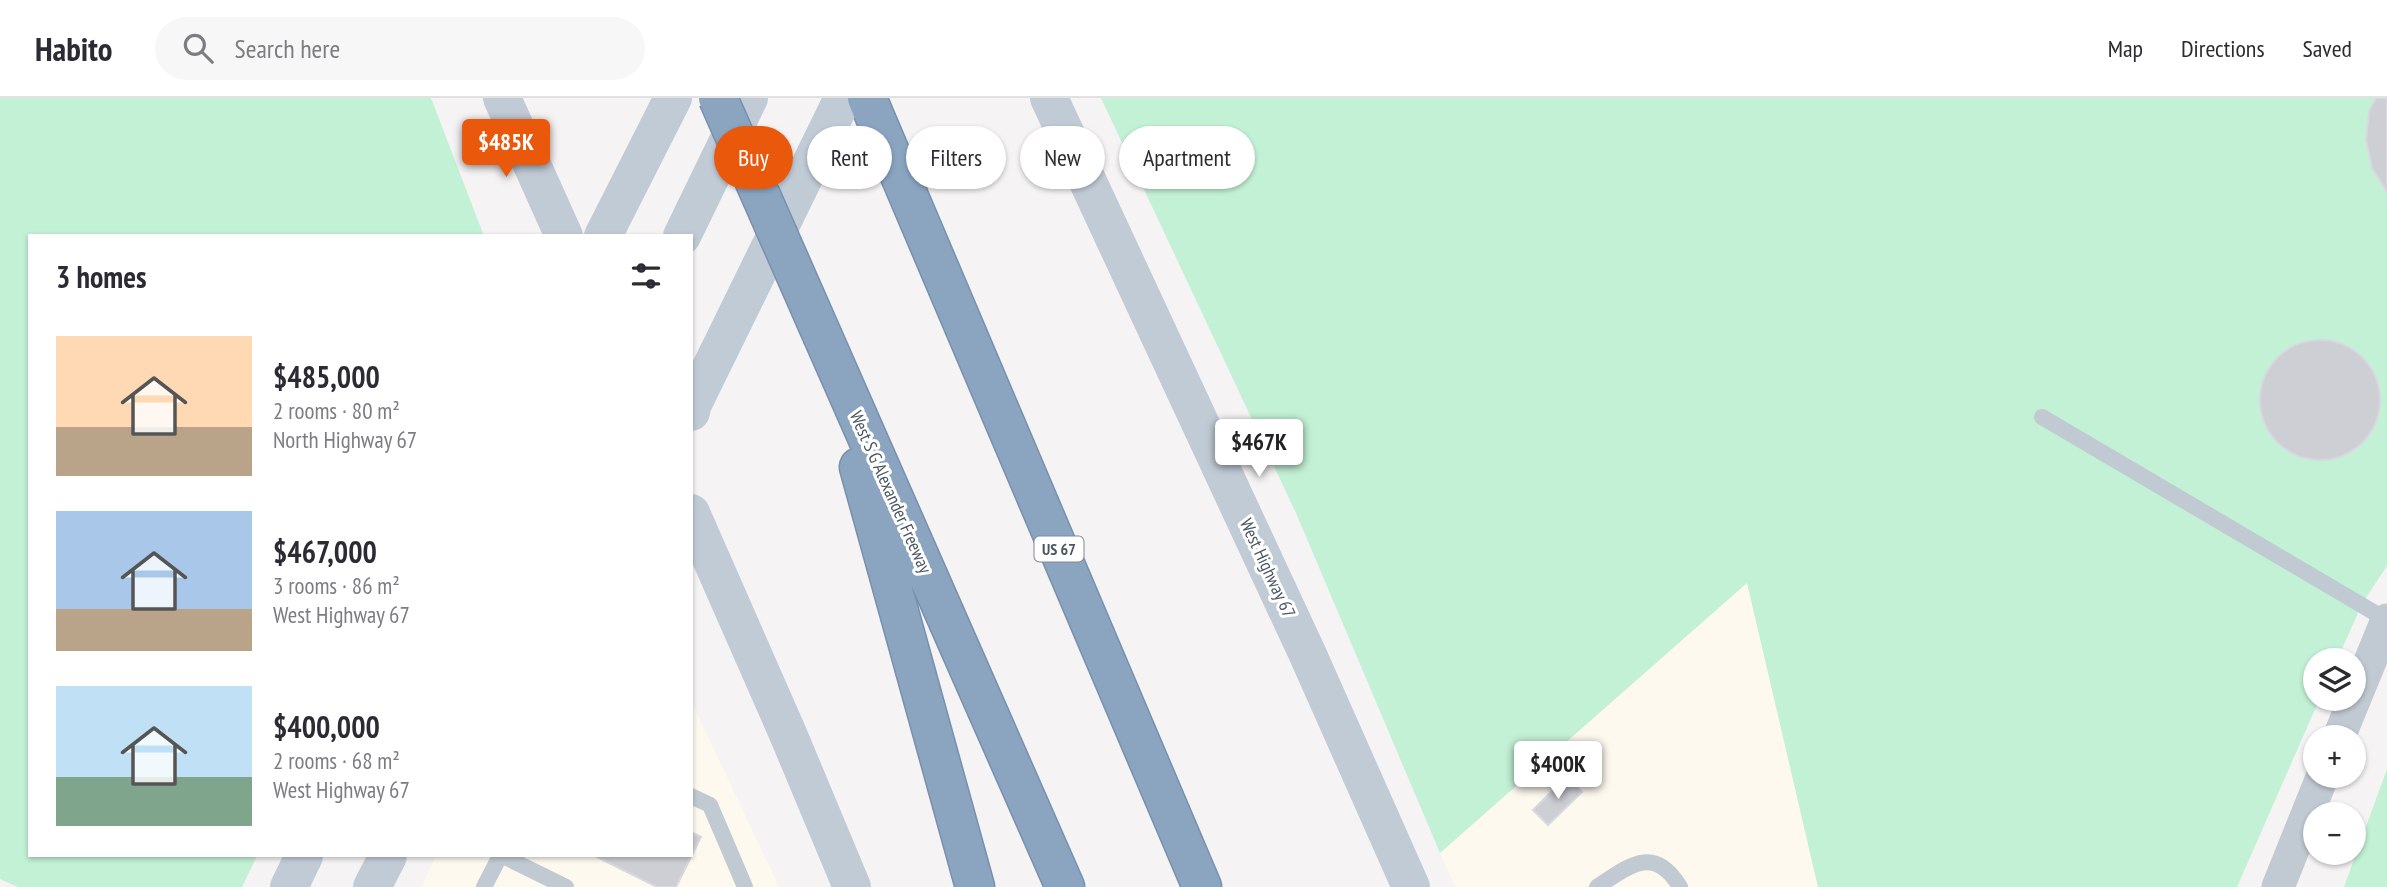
<!DOCTYPE html>
<meta charset="utf-8">
<style>
:root{--surface:#fff;--page:#f7f7f7;--text:#2b2b33;--muted:#7c7c81;--line:#e1e1e2;--accent:#ea580c}
body{margin:0;font-family:"PT Sans Narrow",sans-serif;background:var(--page);color:var(--text);height:100vh;display:flex;flex-direction:column;font-size:26px;white-space:nowrap}
*{box-sizing:border-box;margin:0}
p{font-size:23px;color:var(--muted)}
.icon{flex:none;width:38px;height:38px;fill:none;stroke:currentColor;stroke-width:2;stroke-linecap:round;stroke-linejoin:round}
.map{position:relative;flex:1;overflow:hidden}
.drawer{position:absolute;left:28px;top:136px;width:665px;height:623px;display:flex;flex-direction:column;background:var(--surface);border-radius:0px;box-shadow:0 2px 5px #0004}
.drawer>*{flex:none}
.top-card{position:absolute;left:714px;top:28px;width:665px;height:63px;display:flex;gap:14px}
.buttons{position:absolute;left:2303px;top:550px;display:grid;gap:14px}
.buttons a{display:grid;place-items:center;width:63px;height:63px;border-radius:50%;background:var(--surface);box-shadow:0 2px 5px #0004;font-size:35px}
.price{position:absolute;translate:-50% -60px;padding:0 16px;border-radius:7px;background:#fff;color:#222;font-size:23px;line-height:46px;filter:drop-shadow(0 2px 4px #0008)}
.price::after{content:'';position:absolute;left:50%;top:42px;width:21px;height:16px;margin-left:-10px;background:inherit;clip-path:polygon(0 0,100% 0,50% 100%)}
.price.current{background:var(--accent);color:#fff}
ul{padding:0;list-style:none}
li{display:flex;align-items:center;gap:21px;height:175px;padding:0 28px}
li span{display:grid;place-items:center;flex:none;width:196px;height:140px;border-radius:0px;color:#555}
li>.icon{margin-inline-start:auto}
span .icon{width:84px;height:84px;fill:#fffc;stroke-width:1}
li b{font-size:30px}
h2{display:flex;justify-content:space-between;align-items:center;height:84px;padding:0 28px;font-size:30px}
.chip{padding:0 24px;border-radius:32px;background:var(--surface);box-shadow:0 2px 5px #0004;font-size:24px;line-height:63px}
.chip.current{background:var(--accent);color:#fff}
header{display:flex;align-items:center;gap:42px;box-sizing:border-box;height:98px;padding:0 35px;background:var(--surface);border-bottom:2px solid var(--line)}
header strong{font-size:33px}
nav{display:flex;gap:38px;margin-inline-start:auto;font-size:24px}
.search{width:490px;height:63px;background:var(--page);display:flex;align-items:center;gap:18px;box-sizing:border-box;padding:0 24px;border-radius:38px;color:var(--muted);font-size:26px}
.map>svg:first-child{display:block}
</style>
<header>
<strong>Habito</strong>
<div class="search"><svg class="icon" aria-label="search" viewBox="0 0 24 24"><circle cx="10" cy="10" r="6"/><path d="M15 15l6 6"/></svg>Search here</div>
<nav><a>Map</a><a>Directions</a><a>Saved</a></nav>
</header>
<div class="map">
<svg width="2387" height="789" viewBox="0 0 2387 789">
<rect width="100%" height="100%" fill="#f5f3f3"/>
<path fill="#fdf9ef" d="M1748,484L1818,789H1455L1440,755Z
M691,609L695,611L779,789H421L436,758H691Z"/>
<path fill="#c3f1d5" d="M0,0H431L484,138H30V758H257L242,789H18L0,781Z
M1101,0H2387V468L2363,504L2337,562H2315V600H2320L2237,789H1818L1747,485L1440,755L1296,415Z
M2387,671V789H2344Z"/>
<path fill="#cdcfd5" stroke="#d7d9de" stroke-width="2" d="M2376,0H2387V94L2372,70L2366,42L2369,13Z
M2260 302a60 60 0 1 1 120 0a60 60 0 1 1-120 0Z
M1567,678L1582,694L1548,727L1533,712Z
M691,734L701,739L676,789H657L595,758H691Z"/>
<g fill="none" stroke-linecap="round" stroke-linejoin="round">
<defs>
<path id="motorway" d="M867,0L1202,789
M823,239L1065,789
M859,369L975,789"/>
</defs>
<use href="#motorway" stroke="#7690ad" stroke-width="41"/>
<path stroke="#c1cad2" stroke-width="16" d="M2042,319L2387,522
M691,698L710,707L745,789
M503,758L566,789
M484,789L500,758
M1597,789C1629,768 1654,746 1680,789"/>
<path stroke="#c1cad2" stroke-width="33" d="M2339,639L2387,522
M2278,789L2323,677"/>
<path stroke="#c1cbd6" stroke-width="38" d="M502,0L564,138
M1049,0L1308,557L1411,789
M603,138L673,0
M682,138L749,0
M691,314L692,308L843,0
M691,415L788,636L852,789
M289,789L304,758
M372,789L388,758"/>
<use href="#motorway" stroke="#8ba5c1" stroke-width="38"/>
<defs>
<path id="motorway-bridge" d="M718,0L823,239"/>
</defs>
<use href="#motorway-bridge" stroke="#7690ad" stroke-width="41" stroke-linecap="butt"/>
<use href="#motorway-bridge" stroke="#8ba5c1" stroke-width="38"/>
</g>
<g text-anchor="middle" dominant-baseline="central" stroke-width="6" stroke-linejoin="round" paint-order="stroke">
<rect fill="#fff" stroke="#808990" stroke-width="2" x="1034.5" y="438.5" width="49" height="25" rx="5"/>
<g font-size="16" font-weight="bold" fill="#4a5661">
<text x="1059" y="451">US 67</text>
</g>
<g font-size="18" fill="#4a5661" stroke="#fff">
<text transform="translate(891 394) rotate(66)">West S G Alexander Freeway</text>
<text transform="translate(1268 470) rotate(65)">West Highway 67</text>
</g>
</g>
</svg>
<div class="buttons">
<a><svg class="icon" aria-label="layers" viewBox="0 0 24 24"><path d="M12 4l9 5-9 5-9-5zM3 14l9 5 9-5"/></svg></a>
<a>+</a>
<a>−</a>
</div>
<b class="price current" style="left:506px;top:81px">$485K</b>
<b class="price" style="left:1259px;top:381px">$467K</b>
<b class="price" style="left:1558px;top:703px">$400K</b>
<div class="top-card">
<a class="chip current">Buy</a>
<a class="chip">Rent</a>
<a class="chip">Filters</a>
<a class="chip">New</a>
<a class="chip">Apartment</a>
</div>
<section class="drawer">
<h2>3 homes<svg class="icon" aria-label="filters" viewBox="0 0 24 24"><path d="M4 7h16M4 17h16"/><circle cx="9" cy="7" r="2"/><circle cx="15" cy="17" r="2"/></svg></h2>
<ul>
<li><span style="background:linear-gradient(#ffd9b3 65%,#b9a48a 0)"><svg class="icon" aria-label="home" viewBox="0 0 24 24"><path d="M3 11l9-7 9 7M6 9v11h12V9"/></svg></span><div><b>$485,000</b><p>2 rooms · 80 m²</p><p>North Highway 67</p></div></li>
<li><span style="background:linear-gradient(#a9c7e8 70%,#b9a48a 0)"><svg class="icon" aria-label="home" viewBox="0 0 24 24"><path d="M3 11l9-7 9 7M6 9v11h12V9"/></svg></span><div><b>$467,000</b><p>3 rooms · 86 m²</p><p>West Highway 67</p></div></li>
<li><span style="background:linear-gradient(#bfe0f5 65%,#7fa58c 0)"><svg class="icon" aria-label="home" viewBox="0 0 24 24"><path d="M3 11l9-7 9 7M6 9v11h12V9"/></svg></span><div><b>$400,000</b><p>2 rooms · 68 m²</p><p>West Highway 67</p></div></li>
</ul>
</section>
</div>
